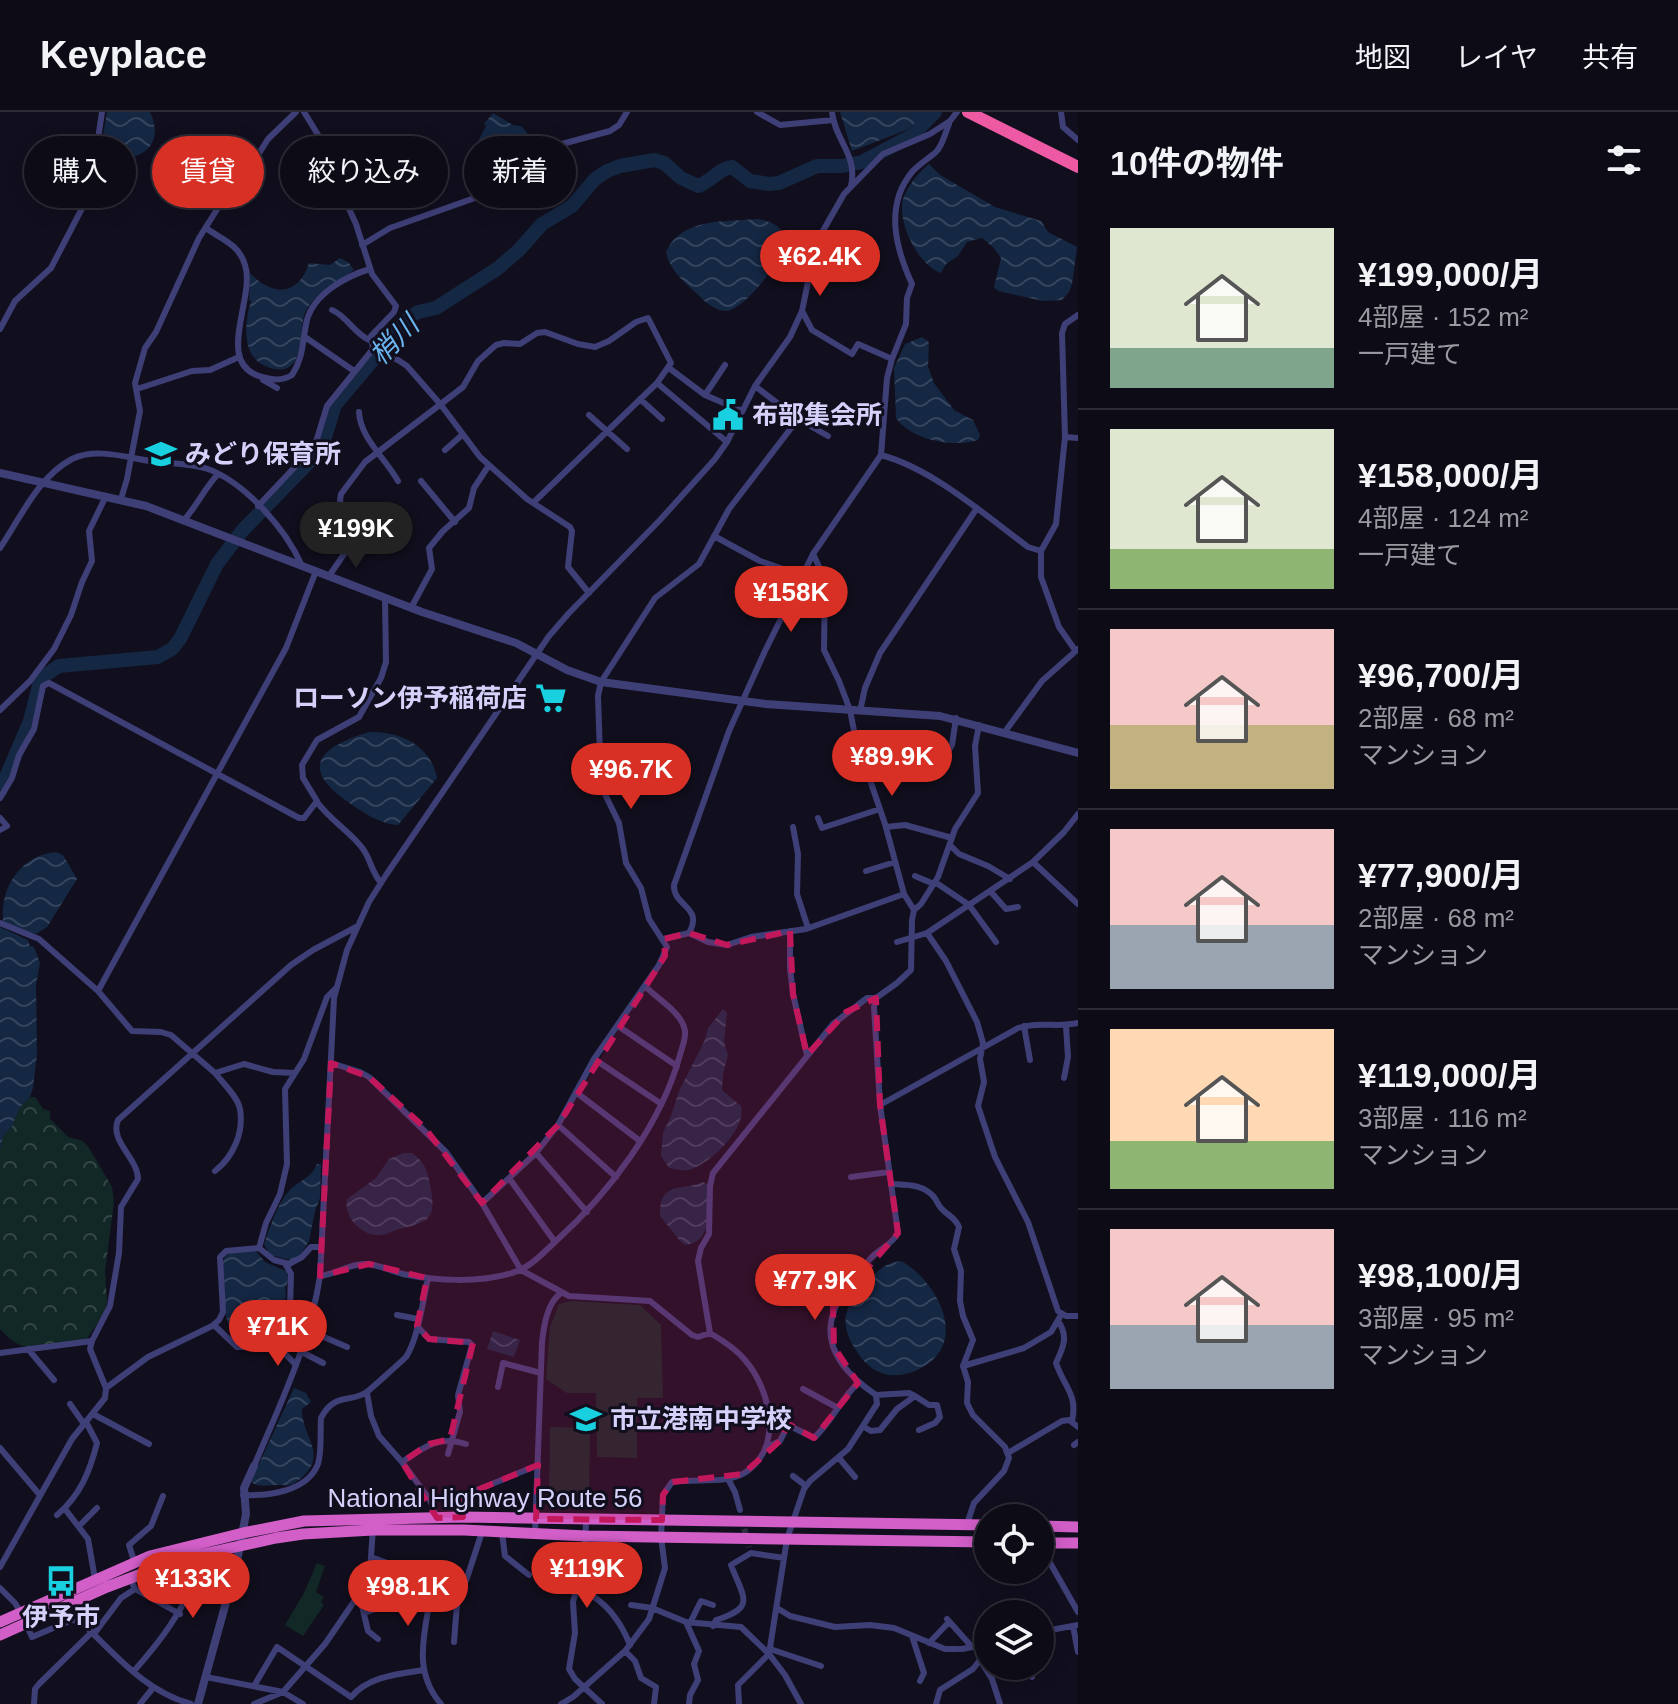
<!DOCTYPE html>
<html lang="ja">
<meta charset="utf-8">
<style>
:root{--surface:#0d0b16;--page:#16141f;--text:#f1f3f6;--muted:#9a9ba1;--line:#2d2b35;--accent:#d93025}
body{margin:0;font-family:Arial,"Noto Sans JP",sans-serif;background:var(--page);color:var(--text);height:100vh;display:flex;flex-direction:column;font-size:30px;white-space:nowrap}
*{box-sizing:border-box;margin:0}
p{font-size:26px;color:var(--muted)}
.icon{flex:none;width:44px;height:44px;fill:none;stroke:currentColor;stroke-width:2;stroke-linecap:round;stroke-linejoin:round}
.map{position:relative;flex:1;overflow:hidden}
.details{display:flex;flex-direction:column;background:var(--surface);width:600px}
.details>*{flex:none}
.top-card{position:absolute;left:24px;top:24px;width:760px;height:72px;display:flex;gap:16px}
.buttons{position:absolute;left:974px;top:1392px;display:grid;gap:16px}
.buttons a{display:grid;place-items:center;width:80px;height:80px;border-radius:50%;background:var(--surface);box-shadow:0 4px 20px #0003,0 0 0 2px var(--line);font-size:40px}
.price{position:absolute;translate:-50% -68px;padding:0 18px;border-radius:28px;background:var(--accent);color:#fff;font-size:26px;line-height:52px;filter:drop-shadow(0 2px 4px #0008)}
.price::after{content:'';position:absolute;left:50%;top:48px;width:24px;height:18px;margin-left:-12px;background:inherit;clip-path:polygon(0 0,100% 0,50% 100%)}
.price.selected{background:#222;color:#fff}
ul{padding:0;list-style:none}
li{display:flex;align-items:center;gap:24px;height:200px;padding:0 32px}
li+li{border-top:2px solid var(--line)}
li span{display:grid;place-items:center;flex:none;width:224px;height:160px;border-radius:0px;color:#555}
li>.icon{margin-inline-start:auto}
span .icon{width:96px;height:96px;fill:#fffc;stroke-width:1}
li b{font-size:34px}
h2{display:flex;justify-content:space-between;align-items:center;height:96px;padding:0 32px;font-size:34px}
.tag{padding:0 28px;border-radius:36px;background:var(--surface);box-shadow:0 4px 20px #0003,0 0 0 2px var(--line);font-size:28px;line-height:72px}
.tag.selected{background:var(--accent);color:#fff}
header{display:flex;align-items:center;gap:48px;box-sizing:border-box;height:112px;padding:0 40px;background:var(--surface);border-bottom:2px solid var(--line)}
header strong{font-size:38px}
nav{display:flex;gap:44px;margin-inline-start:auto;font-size:28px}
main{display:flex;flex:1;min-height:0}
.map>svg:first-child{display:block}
</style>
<header>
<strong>Keyplace</strong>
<nav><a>地図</a><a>レイヤ</a><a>共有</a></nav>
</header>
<main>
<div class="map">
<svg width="1078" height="1592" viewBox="0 0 1078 1592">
<defs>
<pattern id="forest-crowns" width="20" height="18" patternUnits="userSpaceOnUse" patternTransform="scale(2)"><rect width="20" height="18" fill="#122826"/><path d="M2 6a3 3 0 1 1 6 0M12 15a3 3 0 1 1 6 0" fill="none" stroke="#344646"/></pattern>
<pattern id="water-waves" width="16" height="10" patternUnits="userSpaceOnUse" patternTransform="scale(2)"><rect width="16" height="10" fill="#142743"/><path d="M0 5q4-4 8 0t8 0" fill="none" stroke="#35455f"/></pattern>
</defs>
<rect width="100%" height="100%" fill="#110f1e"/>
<path fill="url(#forest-crowns)" d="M30,985H35L43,997L50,999V1007L68,1025L83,1029L89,1036L112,1075L114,1090L105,1159L107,1190L104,1202L86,1228C51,1234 26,1248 0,1217V1037L3,1024L12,1014L20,994Z"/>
<path fill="#122826" d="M571,1189L640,1193L661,1213L663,1286H637V1346L597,1345L596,1281H567L546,1267L550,1215L559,1192Z
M550,1315L590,1316L589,1390L549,1389Z
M317,1451L325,1454L316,1480L324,1485L321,1490L324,1493L303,1524L285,1513L304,1481Z"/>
<path fill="url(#water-waves)" d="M107,0H150C168,38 132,55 100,41Z
M840,0H928L909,17L852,39Z
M493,1L513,13L521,14L534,29L532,47L513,62L474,37L486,14L484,12Z
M929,52L940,63L995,95L1041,109L1048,120L1077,135L1072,172L1069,180L1062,188L1043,189L998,179L994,175L1001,146L993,135L982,126L967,130L958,144L946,152L941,161C918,153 897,111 903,87C908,73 918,61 929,52Z
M758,107C768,109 779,112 784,123C790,140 745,199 726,199C714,199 703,188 695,180C682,168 670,158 666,140C681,105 727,110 758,107Z
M340,146L349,151L354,158C338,170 310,184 304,204C300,218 303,250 287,256C281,259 273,257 268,255C241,246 244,211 251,189L249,188L250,161C272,184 298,185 309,151L330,153Z
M922,225L929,230L928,255L934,271L954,298L973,308L980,323L978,328C954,336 911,328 896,306L894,256L905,232Z
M369,620C399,619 431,633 437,666L398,713C381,712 365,702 351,692C299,657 317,636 369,620Z
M56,740L63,743L77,767L47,815L36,822L18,817L3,809C0,774 22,743 56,740Z
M0,815L28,828L30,834L34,835L40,851L36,873L37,942L33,976L30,985L20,995L12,1014L3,1024L0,1037Z
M723,897L727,901L724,930L728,943L723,962L722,978L741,994C747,1017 709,1053 688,1058C682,1059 675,1057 669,1056L661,1044L663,1021L671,1004L679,979L704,930L708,916Z
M404,1041H412C426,1051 428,1061 431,1078C437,1109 425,1111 399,1117C393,1119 386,1123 381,1123C362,1125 343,1105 347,1087L376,1066L389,1047Z
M317,1052H321L320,1086L315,1099L309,1129L301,1142L291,1148L270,1143L264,1132C270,1115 277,1092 289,1079C299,1068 311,1067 317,1052Z
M704,1070L707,1072C707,1094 715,1130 685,1133L680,1129L660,1104C659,1069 680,1079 704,1070Z
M255,1138L265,1150L286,1159L289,1167L285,1176L286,1185L264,1221L251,1230C217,1225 224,1176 223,1150C226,1136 243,1139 255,1138Z
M901,1149C933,1166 967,1222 929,1251C902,1270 873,1268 856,1238C849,1228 844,1216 846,1203C848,1191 859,1181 866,1172C876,1160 884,1151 901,1149Z
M493,1219L520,1228L514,1245L487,1237Z
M294,1276L306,1281L311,1290L302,1297C301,1324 330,1343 300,1367C293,1372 291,1374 282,1373C272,1372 260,1377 251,1370L253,1365Z"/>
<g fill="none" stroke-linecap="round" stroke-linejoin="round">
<path stroke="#142743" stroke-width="14" d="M0,679L30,609L41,566L59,554L158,545L172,537L180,527L217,452L242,419L313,346L325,325L335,293L409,205L418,200L436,196L497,157L519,138L542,112L572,94L595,67L607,59L620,54L654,48L664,51L681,66L698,74C710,70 720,56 732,55L750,69L769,72L779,71L817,54H842L862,50L913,23L935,0"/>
<path stroke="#2e2c3f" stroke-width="6" stroke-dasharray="6 3" stroke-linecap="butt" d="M742,1408L749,1435"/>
<path stroke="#3f3f78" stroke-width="6" d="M304,0L331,44L338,73L356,112L372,162L396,194L394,200L371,224L373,237L398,248L407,254L441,293L480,345L527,387L570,415L572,419L568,455L589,481
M757,0L780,13L833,8
M832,0C835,29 858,42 851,74
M1061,0L1063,15L1078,28
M206,116C222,128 239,132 245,153C256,186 213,252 262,265C273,268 282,269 292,263C304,245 302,229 307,208C314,182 346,164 370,157
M362,133L390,116L517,71L547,36L610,19L619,13L627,0
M332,198C347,204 354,222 371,229
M0,217L15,189L51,156L90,81L102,0
M305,225L354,259
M892,247L906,212L907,186L912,172C896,137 884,94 912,60C919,52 928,47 936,40C943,33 945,21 949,12
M669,256L705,283L742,299
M263,268L277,276
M755,274L798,307L828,324
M137,277L192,259L210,258L239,245
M705,283L725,253
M640,287L662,307
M359,300C360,326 386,347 398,369
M589,303L627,337
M1065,325L1078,326
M445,338L462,323
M881,343C933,357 985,403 1028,435L1041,439
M421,369L455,410
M121,387L127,367L140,299L135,271L145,236L156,220L199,126L235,69L253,51L268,27L296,0
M533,391L657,271L727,330
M258,394L308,341L316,330L327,294L373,237
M184,408C197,394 204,377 218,362
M714,424L760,449L803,464
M0,436C21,405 38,365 72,347C92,337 118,343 139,347C160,352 184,350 205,356C244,369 286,417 302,454
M813,442L825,467L824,538L839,569L850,598L855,624L885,712L904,782L914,798
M329,464L351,432L340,388L341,382L365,350L463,275L478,249L496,233L504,231L520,232L537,221L545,220L578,232L595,235L609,229L636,210L648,206L671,251L657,271
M411,496L432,457L429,436L443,419L469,396L474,376L489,353
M1075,538L1059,515L1041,465V439L1056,412L1065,325L1062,221L1065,212L1078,203
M0,598L30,569L54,537L71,503L82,470L92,449L89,419L106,384
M860,599L865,576L880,541L977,396
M1004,621L1042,569L1078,537
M940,653L952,633L956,606
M0,686L12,666L19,643L34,617L43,574L49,571L299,706H304L317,689L303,666L302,653L317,628L359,605L381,566L386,550L385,486
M317,690C331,709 352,721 363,737C371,748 371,759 381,771
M0,706L7,714L0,718
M818,706L822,716L880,697
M793,715L798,742L797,782L808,816
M886,715L905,713L952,726
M950,733L959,742L988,754L1010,767
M1033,750L1064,720L1078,702
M866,759L895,750
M915,764L934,772
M935,770L969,793L996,830
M991,780L1006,797L1018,795
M0,811L39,827L98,879L132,919L161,920L171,923L215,961L244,952L273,960L295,961
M790,819V856L793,882L807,943
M689,821C704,794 673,795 674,773L729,619L765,539L813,442L881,343L887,266L892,247L858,232L852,242L812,218L802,199
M927,821L946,849L977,910L983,931L980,947L984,970L978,994L995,1045L1028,1110L1058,1199L1066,1204H1078
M664,827L689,821L708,830L727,833L751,825L806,817L904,782
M897,830L927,821L1033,750L1078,792
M98,879L286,536L316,459
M618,914L677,954
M1024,914L1030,948
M594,947L660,991
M331,951L360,960L369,965L446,1040L482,1091L521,1158L569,1184L650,1189L692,1223L698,1225L710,1221C722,1228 736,1237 745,1248C770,1277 784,1334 746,1360C726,1373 696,1366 672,1370L663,1383L661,1425L665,1456L649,1507L625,1539L573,1585L561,1592
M1064,966L1068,945L1066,914
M577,981L640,1029
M880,993L1018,916C1038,909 1058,916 1078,911
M558,1013L616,1065
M536,1041L587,1100
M215,1059C233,1045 244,1021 240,997C238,985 223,971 215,961
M851,1065L889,1060
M509,1066L555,1130
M891,1072C907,1073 923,1072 934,1085C937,1089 938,1093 941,1096C948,1104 955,1105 959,1115L954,1137L961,1159L960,1189L963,1204L973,1228L963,1254L968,1270L967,1291L973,1303L1005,1335L1009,1346L1004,1359L974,1391L967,1412
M482,1091L536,1041L558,1013L594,947L659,853L667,835L649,807L641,776L626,751L619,711L601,674L598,584L601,570L655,486L699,452L729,397L798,307
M321,1135H311L302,1145L289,1152L274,1148L259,1136L266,1111L280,1082L287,1052L285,977L304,947L327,885L336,876
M285,1151L291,1162L290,1195L267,1223L296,1253
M320,1164C337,1162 350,1151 367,1152C379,1153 391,1159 403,1162C436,1169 479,1171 512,1161C530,1156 543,1141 556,1129C609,1081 661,1013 680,943C682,935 686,927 685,919C682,900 657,887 645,874
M397,1203L418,1207
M1058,1209C1069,1224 1063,1236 1056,1251C1064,1275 1078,1282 1072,1309
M214,1213L237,1235H248L267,1223
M417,1214L429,1227L469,1230L472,1233L458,1283L460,1300L448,1342
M310,1219L347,1235
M710,1221L698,1149L701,1136L709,1122L710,1074L713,1061L833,912L867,886H876L897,871L911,858L912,808L914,798L921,792L938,765L955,717L978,681L975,634L979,613
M28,1237L54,1268
M302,1240L323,1251
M0,1241L92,1229
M963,1254L1024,1236L1051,1220L1061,1203
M498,1275L503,1251L541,1261
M106,1276L148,1245L212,1214L219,1208L223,1200L220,1145L226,1139L259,1136
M803,1277L838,1296
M367,1281L371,1304L379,1324L402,1350L430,1388L437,1406
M876,1283L909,1281L915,1284
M70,1292L84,1312
M93,1302L149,1332
M864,1315L871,1319L880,1318L897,1297L915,1284L929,1293H937L940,1305L935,1311L919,1318
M814,1326C833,1308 840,1288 858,1271
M1074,1333L1078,1330
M767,1335L780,1329L788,1313L814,1326
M0,1336L39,1382
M1008,1341L1062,1309L1069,1308L1078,1315
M839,1346L855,1365
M402,1350C424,1335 439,1323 466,1332
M254,1354C280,1292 310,1231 320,1164L334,886L347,838L369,790L386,763L549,524L569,501L660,408L715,347L727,330L755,274L790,225L802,199L816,131L844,82L883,42L930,22L950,9L957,0
M793,1364L806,1374
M728,1367L735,1380L740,1398
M243,1383C268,1384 307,1380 318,1352C322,1339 320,1320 321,1306C335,1279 352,1292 368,1279C372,1276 403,1248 406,1245C418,1227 423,1188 428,1166
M65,1397L88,1427L95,1467
M57,1403C80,1384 90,1359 97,1331L86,1310
M463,1405L458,1386L538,1353
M586,1408L585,1448L573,1490L575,1521L569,1557L575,1567L602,1592
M79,1414L97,1396
M502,1421L505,1444L529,1463
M535,1422L542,1230C544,1213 547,1191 561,1181
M1047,1431L1049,1449L1078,1500
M371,1445L425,1465L432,1471C428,1514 409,1555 441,1592
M134,1449L129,1433L151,1414L163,1384
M0,1455L72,1327L105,1286L106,1276L90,1237L92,1229L110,1194L119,1141L121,1095L138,1067C138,1046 109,1029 118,1008L291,853L313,838L358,814
M544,1464C587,1476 613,1490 630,1533
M130,1466L135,1477L180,1502
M0,1476L15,1491L21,1501
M359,1481L368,1519L378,1527
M428,1492L457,1494
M631,1493L652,1496L686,1510L741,1515L769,1542L785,1563L801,1592
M777,1496L790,1504L835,1515L870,1513L894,1516L945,1537H962L988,1532
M364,1501L381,1495
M947,1507L972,1535
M686,1510L699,1539L694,1552L698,1568L690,1583L689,1592
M690,1511L701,1489L713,1493
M26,1512L32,1525L72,1508L80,1509C114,1541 144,1579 191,1592
M713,1514L716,1508C756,1495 744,1487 731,1453L751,1441L784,1446
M1073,1514L1078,1540
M1040,1520L1078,1513
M94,1522L121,1486L135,1477
M912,1524L924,1561L920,1569
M454,1530L458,1479L459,1473L466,1469L482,1420
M929,1531L949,1510
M976,1534L980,1548L992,1567L1000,1592
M770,1537L821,1554
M625,1539L635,1549L641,1566L656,1575L654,1592
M1030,1554L1032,1565
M134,1559C163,1526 178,1505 197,1465L185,1460L181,1447
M206,1565L283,1580L303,1592
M254,1574L277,1535L351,1585C369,1564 398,1562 424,1558
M34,1592L35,1577L39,1572L92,1520
M140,1592L153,1576
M254,1592L283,1580L325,1532L366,1472L370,1459L373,1416
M739,1592L738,1573L769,1542L787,1427L804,1377L810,1369L848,1337L877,1292L876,1283C811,1239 821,1197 871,1146C879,1137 892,1133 898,1121L880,993L874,895L876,886
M936,1592L940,1578L973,1557L980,1548"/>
<path stroke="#3f3f78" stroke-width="8" d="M0,361L146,394L422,500L516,531L567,558L601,570L766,592L940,604L1078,641
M198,1592L236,1454L246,1402L244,1376L254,1354"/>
<path stroke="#d25ec8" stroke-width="11" d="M1040,1414L1078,1415
M1040,1431H1078
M0,1510L150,1444L243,1421L304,1409L463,1405L988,1413
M0,1523L107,1475L181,1447L276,1426L303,1422L373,1418H464L586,1424L988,1430"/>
<path stroke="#ed59a3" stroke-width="12" d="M968,0L1078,55"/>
</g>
<path fill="#c2185b" fill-opacity="0.2" stroke="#c2185b" stroke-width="6" stroke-dasharray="16 10" stroke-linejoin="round" d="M790,819L793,882L807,943L846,900L876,886L880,993L898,1121L833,1196L834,1235L858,1271L814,1326L788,1312L780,1329L743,1362L672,1370L663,1383L662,1408L536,1407L538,1353L458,1386L463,1405L437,1406L402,1350L429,1332L450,1327L473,1231L429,1227L417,1214L427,1166L369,1152L320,1164L331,951L369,965L425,1016L482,1091L558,1013L665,844L664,827L689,821L727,833Z"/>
<defs>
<symbol id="civic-bare" viewBox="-9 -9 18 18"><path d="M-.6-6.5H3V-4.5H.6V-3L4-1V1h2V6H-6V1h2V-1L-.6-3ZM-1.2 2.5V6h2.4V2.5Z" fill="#18d0df" stroke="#110f1e" stroke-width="2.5" paint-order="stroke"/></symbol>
<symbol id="school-bare" viewBox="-9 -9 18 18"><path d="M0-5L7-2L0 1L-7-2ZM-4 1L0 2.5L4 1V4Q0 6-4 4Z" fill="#18d0df" stroke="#110f1e" stroke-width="2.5" paint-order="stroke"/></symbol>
<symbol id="supermarket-bare" viewBox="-9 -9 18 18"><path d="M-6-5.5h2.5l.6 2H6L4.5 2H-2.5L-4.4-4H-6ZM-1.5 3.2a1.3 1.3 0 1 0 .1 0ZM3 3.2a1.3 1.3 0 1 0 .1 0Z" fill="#18d0df" stroke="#110f1e" stroke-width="2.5" paint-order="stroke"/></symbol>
<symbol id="bus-bare" viewBox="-9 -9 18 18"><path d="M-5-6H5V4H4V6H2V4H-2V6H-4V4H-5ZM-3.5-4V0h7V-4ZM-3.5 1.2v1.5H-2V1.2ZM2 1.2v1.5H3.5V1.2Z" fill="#18d0df" stroke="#110f1e" stroke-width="2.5" paint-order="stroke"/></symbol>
</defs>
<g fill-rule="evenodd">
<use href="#civic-bare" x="706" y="281" width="44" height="44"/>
<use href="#school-bare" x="139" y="320" width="44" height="44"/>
<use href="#supermarket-bare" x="529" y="564" width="44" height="44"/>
<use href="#school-bare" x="564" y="1285" width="44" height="44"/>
<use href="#bus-bare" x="39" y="1447" width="44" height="44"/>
</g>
<g text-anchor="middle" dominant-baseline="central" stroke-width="6" stroke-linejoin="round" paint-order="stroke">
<g font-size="26" font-weight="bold" fill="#d5d1fa" stroke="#110f1e" text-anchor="start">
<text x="752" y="303">布部集会所</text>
<text x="185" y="342">みどり保育所</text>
<text x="527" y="586" text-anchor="end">ローソン伊予稲荷店</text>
<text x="610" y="1307">市立港南中学校</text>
<text x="61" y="1505" text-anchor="middle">伊予市</text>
</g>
<g font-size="26" fill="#d5d1fa" stroke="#110f1e">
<text x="485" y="1386">National Highway Route 56</text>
</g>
<g font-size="28" font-style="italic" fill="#6ab5ef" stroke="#110f1e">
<text transform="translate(394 228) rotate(-45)">梢川</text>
</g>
</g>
</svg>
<div class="buttons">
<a><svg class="icon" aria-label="locate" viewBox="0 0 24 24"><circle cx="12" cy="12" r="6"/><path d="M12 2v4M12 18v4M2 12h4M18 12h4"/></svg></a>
<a><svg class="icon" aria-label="layers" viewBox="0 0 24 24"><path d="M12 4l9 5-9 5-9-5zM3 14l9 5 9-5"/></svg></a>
</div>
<b class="price" style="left:820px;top:186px">¥62.4K</b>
<b class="price selected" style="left:356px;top:458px">¥199K</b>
<b class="price" style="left:791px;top:522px">¥158K</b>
<b class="price" style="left:892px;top:686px">¥89.9K</b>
<b class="price" style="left:631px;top:699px">¥96.7K</b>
<b class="price" style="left:815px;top:1210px">¥77.9K</b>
<b class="price" style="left:278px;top:1256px">¥71K</b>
<b class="price" style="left:587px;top:1498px">¥119K</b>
<b class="price" style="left:193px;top:1508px">¥133K</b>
<b class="price" style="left:408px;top:1516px">¥98.1K</b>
<div class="top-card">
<a class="tag">購入</a>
<a class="tag selected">賃貸</a>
<a class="tag">絞り込み</a>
<a class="tag">新着</a>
</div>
</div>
<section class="details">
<h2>10件の物件<svg class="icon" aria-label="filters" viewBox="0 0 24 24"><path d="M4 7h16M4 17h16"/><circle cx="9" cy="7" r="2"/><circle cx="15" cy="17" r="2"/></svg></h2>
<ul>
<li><span style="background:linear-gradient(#dfe7d0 75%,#7fa58c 0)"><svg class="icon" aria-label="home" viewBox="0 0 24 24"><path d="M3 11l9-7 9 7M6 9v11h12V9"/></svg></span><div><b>¥199,000/月</b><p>4部屋 · 152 m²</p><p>一戸建て</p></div></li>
<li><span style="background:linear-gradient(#dfe7d0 75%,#8fb573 0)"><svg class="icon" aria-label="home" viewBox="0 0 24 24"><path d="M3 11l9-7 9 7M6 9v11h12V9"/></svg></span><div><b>¥158,000/月</b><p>4部屋 · 124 m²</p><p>一戸建て</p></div></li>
<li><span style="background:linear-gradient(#f6c9c9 60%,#c2b280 0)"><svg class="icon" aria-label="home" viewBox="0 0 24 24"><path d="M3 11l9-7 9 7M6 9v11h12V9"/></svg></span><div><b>¥96,700/月</b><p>2部屋 · 68 m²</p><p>マンション</p></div></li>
<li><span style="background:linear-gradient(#f6c9c9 60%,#9aa5b1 0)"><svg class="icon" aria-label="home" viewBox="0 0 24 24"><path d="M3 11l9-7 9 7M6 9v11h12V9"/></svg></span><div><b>¥77,900/月</b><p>2部屋 · 68 m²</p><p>マンション</p></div></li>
<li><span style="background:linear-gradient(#ffd9b3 70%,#8fb573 0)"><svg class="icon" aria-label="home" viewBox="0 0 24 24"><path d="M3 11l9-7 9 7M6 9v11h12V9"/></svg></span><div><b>¥119,000/月</b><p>3部屋 · 116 m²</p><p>マンション</p></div></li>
<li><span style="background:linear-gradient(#f6c9c9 60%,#9aa5b1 0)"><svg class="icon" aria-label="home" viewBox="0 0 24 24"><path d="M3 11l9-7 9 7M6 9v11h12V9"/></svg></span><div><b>¥98,100/月</b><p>3部屋 · 95 m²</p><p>マンション</p></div></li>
</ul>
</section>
</main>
